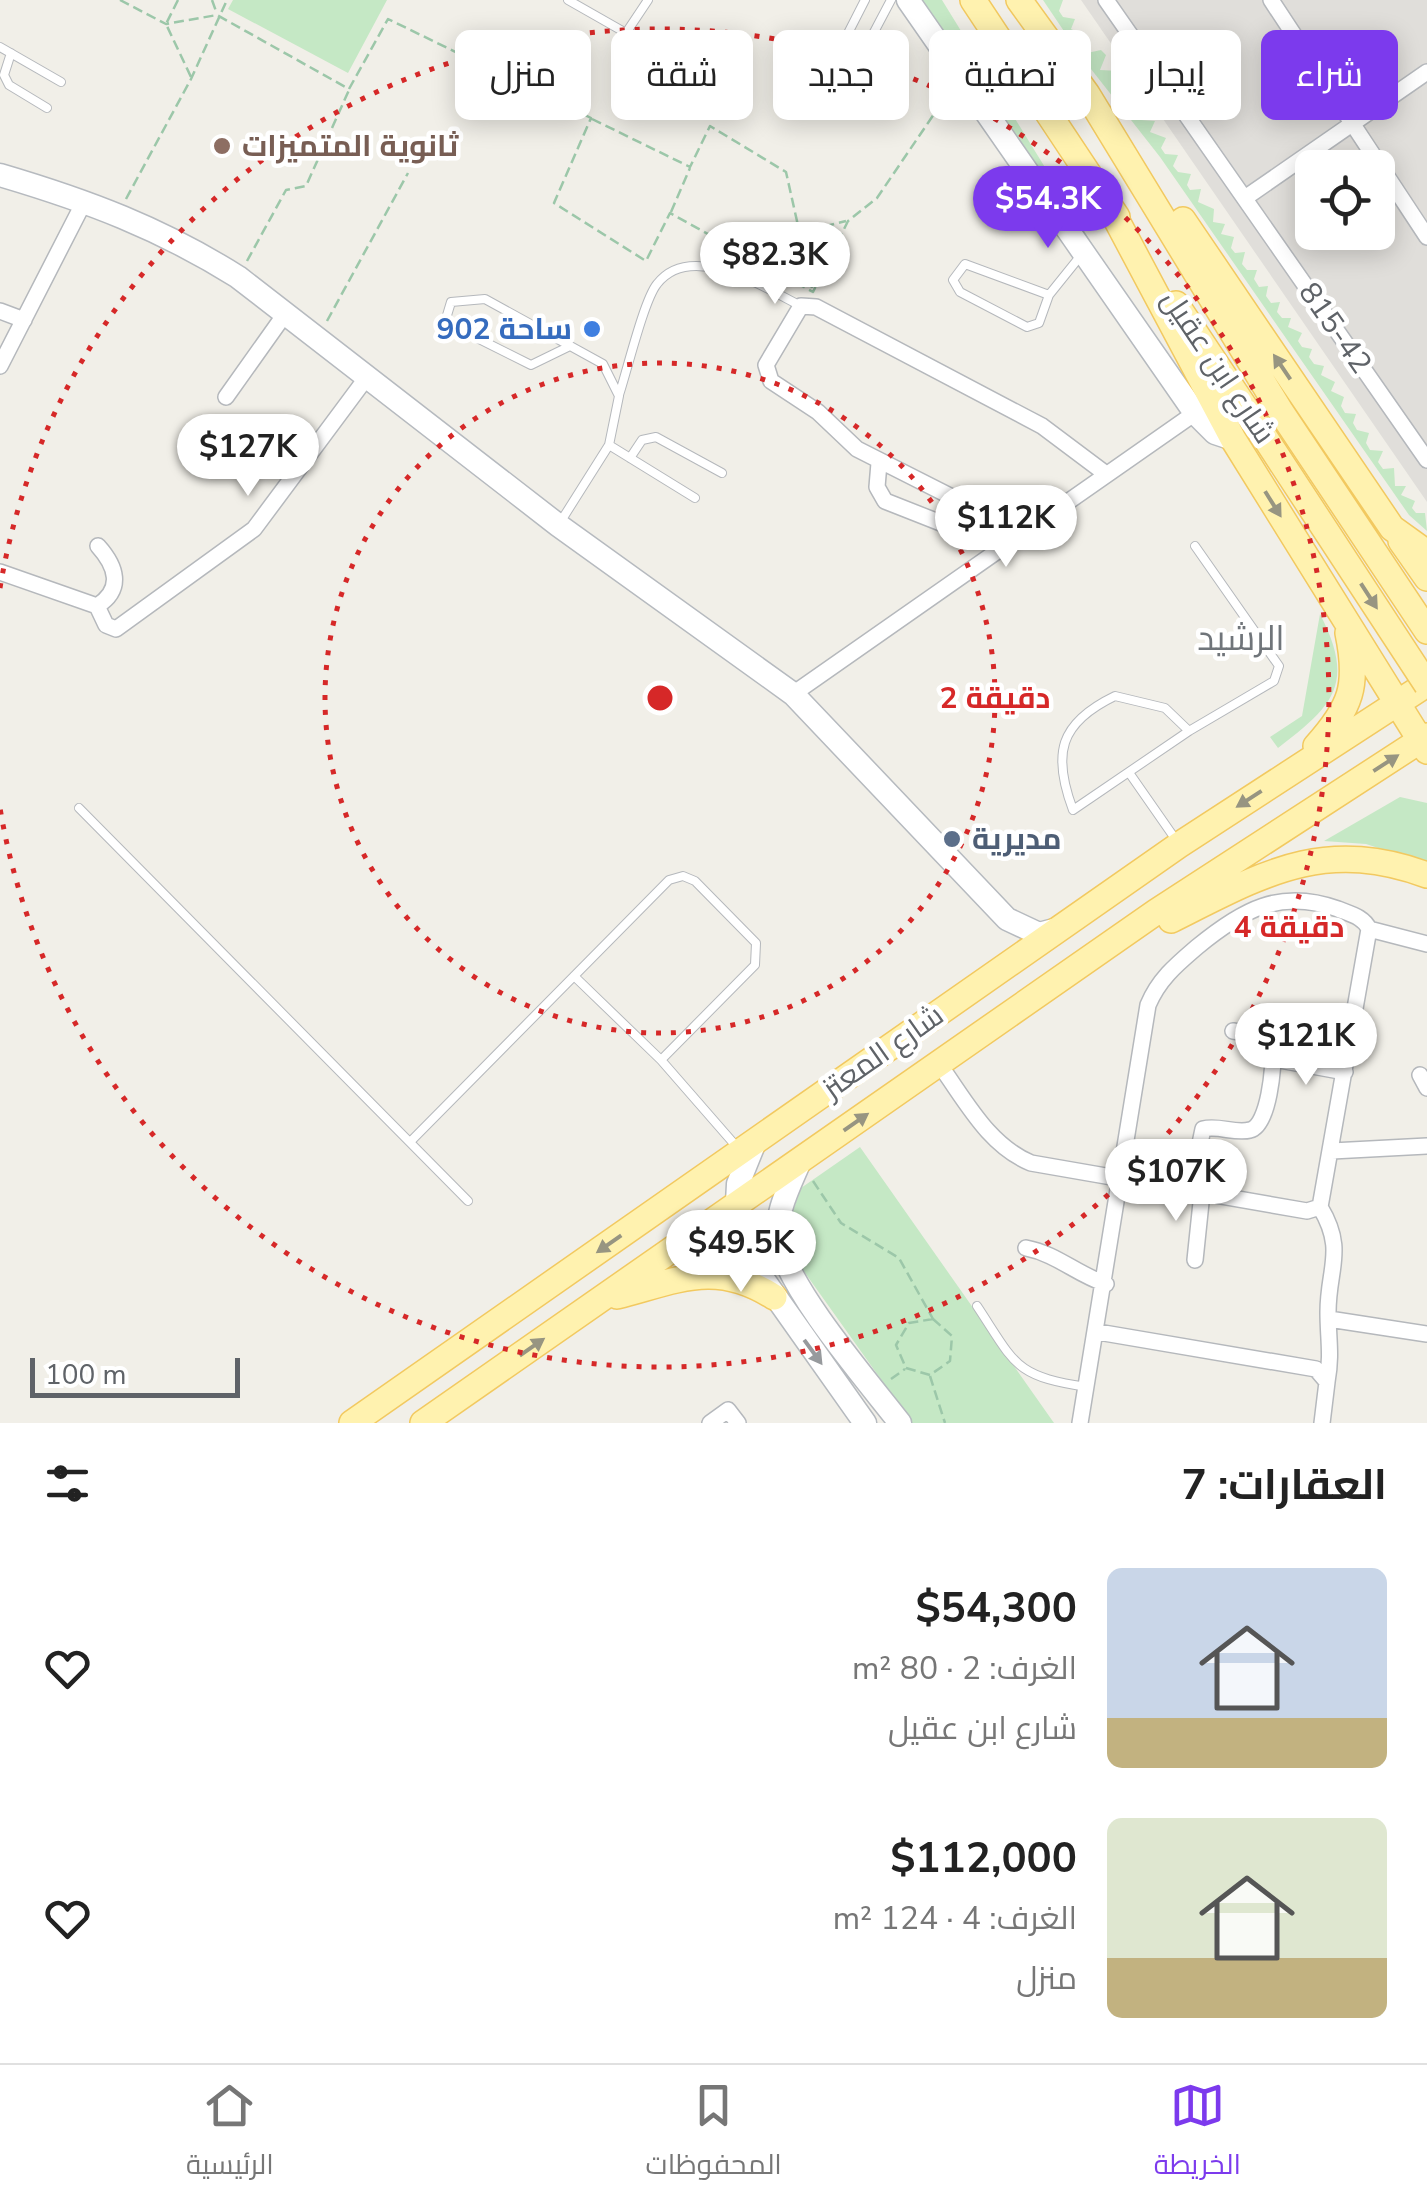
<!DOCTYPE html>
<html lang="ar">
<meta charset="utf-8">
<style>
:root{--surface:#fff;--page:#f6f6f6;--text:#222;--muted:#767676;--line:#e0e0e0;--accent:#7c3aed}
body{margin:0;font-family:"Nunito Sans",Cairo,sans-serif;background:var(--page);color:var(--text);direction:rtl;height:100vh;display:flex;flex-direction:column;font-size:38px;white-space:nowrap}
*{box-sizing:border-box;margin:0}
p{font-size:32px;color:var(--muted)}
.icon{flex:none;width:55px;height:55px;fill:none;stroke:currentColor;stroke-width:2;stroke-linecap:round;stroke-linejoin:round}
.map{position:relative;height:1423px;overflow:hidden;direction:ltr}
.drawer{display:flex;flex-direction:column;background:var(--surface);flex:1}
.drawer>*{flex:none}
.hud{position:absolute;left:30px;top:30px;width:1368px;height:90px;direction:rtl;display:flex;gap:20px}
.controls{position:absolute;left:1295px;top:150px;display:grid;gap:20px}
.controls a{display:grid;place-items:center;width:100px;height:100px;border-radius:15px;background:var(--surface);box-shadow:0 5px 25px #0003;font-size:50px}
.scale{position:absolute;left:30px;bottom:25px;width:210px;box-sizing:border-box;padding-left:10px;border:5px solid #5f6368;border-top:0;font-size:28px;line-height:35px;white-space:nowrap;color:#5f6368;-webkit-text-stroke:8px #fff;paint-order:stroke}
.price{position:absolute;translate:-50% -85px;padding:0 22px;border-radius:35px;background:#fff;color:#222;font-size:32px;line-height:65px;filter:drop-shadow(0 2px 5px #0008)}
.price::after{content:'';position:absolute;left:50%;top:60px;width:30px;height:22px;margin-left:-15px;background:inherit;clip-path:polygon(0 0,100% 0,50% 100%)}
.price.active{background:var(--accent);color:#fff}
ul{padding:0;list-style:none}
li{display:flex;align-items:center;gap:30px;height:250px;padding:0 40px}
li span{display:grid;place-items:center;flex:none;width:280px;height:200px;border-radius:15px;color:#555}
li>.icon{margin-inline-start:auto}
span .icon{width:120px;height:120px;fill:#fffc;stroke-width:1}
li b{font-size:42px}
h2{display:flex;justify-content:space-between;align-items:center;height:120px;padding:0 40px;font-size:42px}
.tag{padding:0 35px;border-radius:15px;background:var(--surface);box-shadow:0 5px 25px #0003;font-size:35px;line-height:90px}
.tag.active{background:var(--accent);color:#fff}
.menu{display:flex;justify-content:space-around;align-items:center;height:140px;border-top:2px solid var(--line);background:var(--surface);font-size:28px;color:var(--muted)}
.menu a{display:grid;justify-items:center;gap:5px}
.menu .active{color:var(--accent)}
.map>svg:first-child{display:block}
</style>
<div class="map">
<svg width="1427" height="1423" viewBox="0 0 1427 1423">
<rect width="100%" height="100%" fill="#f1efe8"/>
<path fill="#e0deda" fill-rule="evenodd" d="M1081,0H1427V502ZM1312,168H1378V232H1312Z"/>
<path fill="#c5e8c5" d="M233,0H387L348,73L228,9Z
M916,0H942L1147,333Z
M1043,0H1063L1059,11L1063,17L1075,19L1071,29L1086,36L1083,46L1087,53L1101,50L1106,55L1100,70L1119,71V87H1131L1127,100L1143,105L1141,120L1155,121L1150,132L1166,138L1161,148L1165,154L1178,155L1173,166L1178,172L1191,174L1187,185L1190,190L1201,189L1198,202L1214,209L1213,222L1225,224L1221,234L1234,237L1231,248L1235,253L1245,252L1242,264L1247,270H1257L1254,279L1259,287L1268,286L1266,296L1271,303L1280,302L1277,312L1282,318H1291L1288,327L1302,333L1298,341L1302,347L1312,349L1309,357L1314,364L1324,366L1321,375L1335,382L1331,391L1344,397L1341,406L1345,413L1356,414L1353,423L1357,430L1369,433L1366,443L1370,450L1383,451L1378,462L1383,469L1394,468L1395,486H1406L1401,495L1415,501L1412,508L1416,513H1425L1427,531L1409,515L1160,157L1080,55Z
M1320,614C1356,684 1333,706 1278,748L1270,737L1302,716Z
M1400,797L1427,803V864L1366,844L1324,841Z
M860,1147L1054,1423H912L798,1263L787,1228L801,1188Z"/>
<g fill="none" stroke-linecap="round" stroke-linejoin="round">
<defs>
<path id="lane" d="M568,0L626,33L648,0
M865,0L820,88L830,103L836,104L891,0
M0,47L61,82
M11,53L4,75L9,85L47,108
M1049,295L1039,323L1027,327L960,292L953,280L965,264L1049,295L1082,254
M619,395C627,371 644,300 657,284C691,240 765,288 801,306
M609,445L695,498
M630,458L642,440L656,437L722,473
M561,521L609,445L619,396L603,364L485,299L451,302L445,322L531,365L570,346
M1115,696L1165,708L1189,731L1073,810C1052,754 1059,723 1115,696Z
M1189,731L1274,681L1279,666L1195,546
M1130,774L1176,840
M79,808L468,1201
M574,976L661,1060L736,1146
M410,1142L669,880L683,876L695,881L756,943L755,965L661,1060
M977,1306C1016,1365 1014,1376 1087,1387"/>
<path id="street" d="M1106,0L1427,460
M1271,0L1427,237
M1245,198L1427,72
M0,311L24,320
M0,366L85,200
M226,397L285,314
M879,463L877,487L885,501L946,525L975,511
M1021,532L857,449L818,412L771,381L766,365L801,306L816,307L1042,426L1106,474
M0,572L97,606C124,589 116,566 98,546
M97,606L106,625L116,629L254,529L367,377
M793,694L1195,413
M1274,1059L1345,1072
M939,1064C966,1101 988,1145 1031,1163L1307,1211L1320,1207L1369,929
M1420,1075L1427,1088
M1332,1151L1427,1146
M1190,1191L1203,1129C1219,1125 1235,1134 1250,1130C1269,1126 1274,1065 1273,1049L1260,1035L1233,1031
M1320,1207C1346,1250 1328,1268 1328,1312C1328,1339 1332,1354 1327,1382
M1026,1248C1057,1254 1076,1274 1106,1284
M1195,1260L1202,1193
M1329,1319L1427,1334
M1098,1332L1316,1369L1327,1382L1322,1423
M710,1423L728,1410L738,1423
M1080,1423L1148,1005C1159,979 1176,965 1197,947C1242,910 1280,888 1338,909C1350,914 1364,917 1369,929L1427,944"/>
<path id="secondary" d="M908,0L1195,413L1215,433L1233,439
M0,175C88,201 160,228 238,277L558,525L793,694L1007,919L1039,934L1058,929
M755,1142L738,1184L735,1239L865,1423
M800,1161C790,1185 773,1216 779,1243C792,1294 866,1379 900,1423"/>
<path id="primary" d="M973,0L1117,217
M1019,0L1087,94L1281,412L1427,631
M1108,204L1233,439L1427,751
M1183,220L1392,528L1427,553
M1176,304L1258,427
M1401,541L1427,578
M1316,746C1351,707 1359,686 1348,633
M1171,920C1263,874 1323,837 1427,875
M698,1231L717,1229L735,1239
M617,1296C679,1280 716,1260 774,1297
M352,1423L1179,845L1419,689
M423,1423L1156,912L1427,736"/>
</defs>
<use href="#lane" stroke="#b5b8bc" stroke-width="10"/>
<use href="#street" stroke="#b5b8bc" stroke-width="18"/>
<use href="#secondary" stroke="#b6babf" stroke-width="25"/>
<use href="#primary" stroke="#f2c960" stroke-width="28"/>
<path stroke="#9cc7a9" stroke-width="2.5" stroke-dasharray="10 5" stroke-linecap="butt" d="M120,0L166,24L217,15L349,89L388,19L591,118L554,203L646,261L670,213L813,292L848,221L877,198L949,92
M178,0L166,24L191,77
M212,0L217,14
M592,119L690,167L710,126L786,172L812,288
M126,199L191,79L227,0
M671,212L690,168
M737,248L846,221
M247,261L286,190L306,186L349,90
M327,321L408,173
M813,1181L841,1223L899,1258L933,1319
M933,1319L952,1336L950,1361L930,1375L906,1368L896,1345L909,1323Z
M930,1376L945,1423
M891,1379L905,1369"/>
<use href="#lane" stroke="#fff" stroke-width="8"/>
<use href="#street" stroke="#fff" stroke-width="15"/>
<use href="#secondary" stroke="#fff" stroke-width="22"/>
<use href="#primary" stroke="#fff2af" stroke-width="25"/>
<defs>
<path id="primary-bridge" d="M1258,427L1427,685"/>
</defs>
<use href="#primary-bridge" stroke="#f2c960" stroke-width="28" stroke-linecap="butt"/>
<use href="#primary-bridge" stroke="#fff2af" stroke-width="25"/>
</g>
<defs><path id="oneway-solid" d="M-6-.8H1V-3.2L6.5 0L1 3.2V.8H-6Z" transform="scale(2.5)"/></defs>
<g fill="#979581">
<use href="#oneway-solid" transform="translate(1282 367) rotate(-124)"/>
<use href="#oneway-solid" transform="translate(1273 504) rotate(58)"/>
<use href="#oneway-solid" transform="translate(1369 596) rotate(57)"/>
<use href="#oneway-solid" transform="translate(1386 763) rotate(-33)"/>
<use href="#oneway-solid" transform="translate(1249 799) rotate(147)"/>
<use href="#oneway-solid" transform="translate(856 1122) rotate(-35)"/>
<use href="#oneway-solid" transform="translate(609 1244) rotate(145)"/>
<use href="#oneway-solid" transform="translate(532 1347) rotate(-35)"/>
</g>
<use fill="#979a9d" href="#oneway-solid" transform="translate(813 1352) rotate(54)"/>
<g fill="none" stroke="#d62828" stroke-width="5" stroke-dasharray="5 10">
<circle cx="660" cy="698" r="335"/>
<path d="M0 588A669 669 0 1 1 0 808"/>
</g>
<circle fill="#8d6e63" stroke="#fff" stroke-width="4" cx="222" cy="146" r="10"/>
<circle fill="#3f7fe0" stroke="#fff" stroke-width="4" cx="592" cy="329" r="10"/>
<circle fill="#5c6f8a" stroke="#fff" stroke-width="4" cx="952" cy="839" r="10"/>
<g text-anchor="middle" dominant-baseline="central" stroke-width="9" stroke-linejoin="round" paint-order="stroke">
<g font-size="30" font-weight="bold" fill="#785e54" stroke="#fff" text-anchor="start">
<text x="242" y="146">ثانوية المتميزات</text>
</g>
<g font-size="30" fill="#5f6368" stroke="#fff">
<text transform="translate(1335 328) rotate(55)">815-42</text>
<text transform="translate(1218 367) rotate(56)">شارع ابن عقيل</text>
<text transform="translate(883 1052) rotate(-35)">شارع المعتز</text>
</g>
<g font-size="30" font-weight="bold" fill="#366cbe" stroke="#fff" text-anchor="end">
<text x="572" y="329">ساحة 902</text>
</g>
<g font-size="30" font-weight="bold" fill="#4e5e75" stroke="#fff" text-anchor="start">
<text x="972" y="839">مديرية</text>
</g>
<g font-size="35" fill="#70757a" stroke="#fff">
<text x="1241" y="638">الرشيد</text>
</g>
</g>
<circle cx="660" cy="698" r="15" fill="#d62828" stroke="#fff" stroke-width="5"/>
<g font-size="30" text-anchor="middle" font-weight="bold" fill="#d62828" stroke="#fff" stroke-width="9" stroke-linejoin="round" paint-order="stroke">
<text x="995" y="708">2 دقيقة</text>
<text x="1289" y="937">4 دقيقة</text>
</g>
</svg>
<div class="controls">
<a><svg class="icon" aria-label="locate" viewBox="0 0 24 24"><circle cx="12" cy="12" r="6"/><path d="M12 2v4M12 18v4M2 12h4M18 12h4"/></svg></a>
</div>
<div class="scale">100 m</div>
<b class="price active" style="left:1048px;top:251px">$54.3K</b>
<b class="price" style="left:775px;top:307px">$82.3K</b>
<b class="price" style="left:248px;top:499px">$127K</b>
<b class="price" style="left:1006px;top:570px">$112K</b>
<b class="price" style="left:1306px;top:1088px">$121K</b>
<b class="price" style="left:1176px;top:1224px">$107K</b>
<b class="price" style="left:741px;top:1295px">$49.5K</b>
<div class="hud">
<a class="tag active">شراء</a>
<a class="tag">إيجار</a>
<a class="tag">تصفية</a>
<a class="tag">جديد</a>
<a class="tag">شقة</a>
<a class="tag">منزل</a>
</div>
</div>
<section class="drawer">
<h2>العقارات: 7<svg class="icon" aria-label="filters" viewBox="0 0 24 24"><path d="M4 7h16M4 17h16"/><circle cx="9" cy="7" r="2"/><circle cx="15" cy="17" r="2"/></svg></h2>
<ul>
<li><span style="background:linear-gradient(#c9d6e8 75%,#c2b280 0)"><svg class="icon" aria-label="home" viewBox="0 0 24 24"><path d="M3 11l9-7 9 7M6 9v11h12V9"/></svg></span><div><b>$54,300</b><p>الغرف: 2 · 80 m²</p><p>شارع ابن عقيل</p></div><svg class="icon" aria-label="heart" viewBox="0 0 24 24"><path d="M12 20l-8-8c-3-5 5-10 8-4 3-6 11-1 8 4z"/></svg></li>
<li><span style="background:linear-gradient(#dfe7d0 70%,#c2b280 0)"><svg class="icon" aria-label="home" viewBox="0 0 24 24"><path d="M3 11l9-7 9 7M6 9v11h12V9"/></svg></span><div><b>$112,000</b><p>الغرف: 4 · 124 m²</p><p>منزل</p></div><svg class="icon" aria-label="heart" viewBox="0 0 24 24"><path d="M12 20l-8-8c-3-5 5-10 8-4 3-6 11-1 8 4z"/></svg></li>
</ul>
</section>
<nav class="menu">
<a class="active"><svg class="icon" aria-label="map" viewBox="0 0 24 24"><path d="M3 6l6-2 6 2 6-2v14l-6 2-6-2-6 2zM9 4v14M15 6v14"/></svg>الخريطة</a>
<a><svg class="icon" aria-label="saved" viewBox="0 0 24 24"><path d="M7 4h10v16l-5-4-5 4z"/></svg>المحفوظات</a>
<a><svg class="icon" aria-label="home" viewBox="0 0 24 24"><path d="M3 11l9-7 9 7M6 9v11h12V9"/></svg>الرئيسية</a>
</nav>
